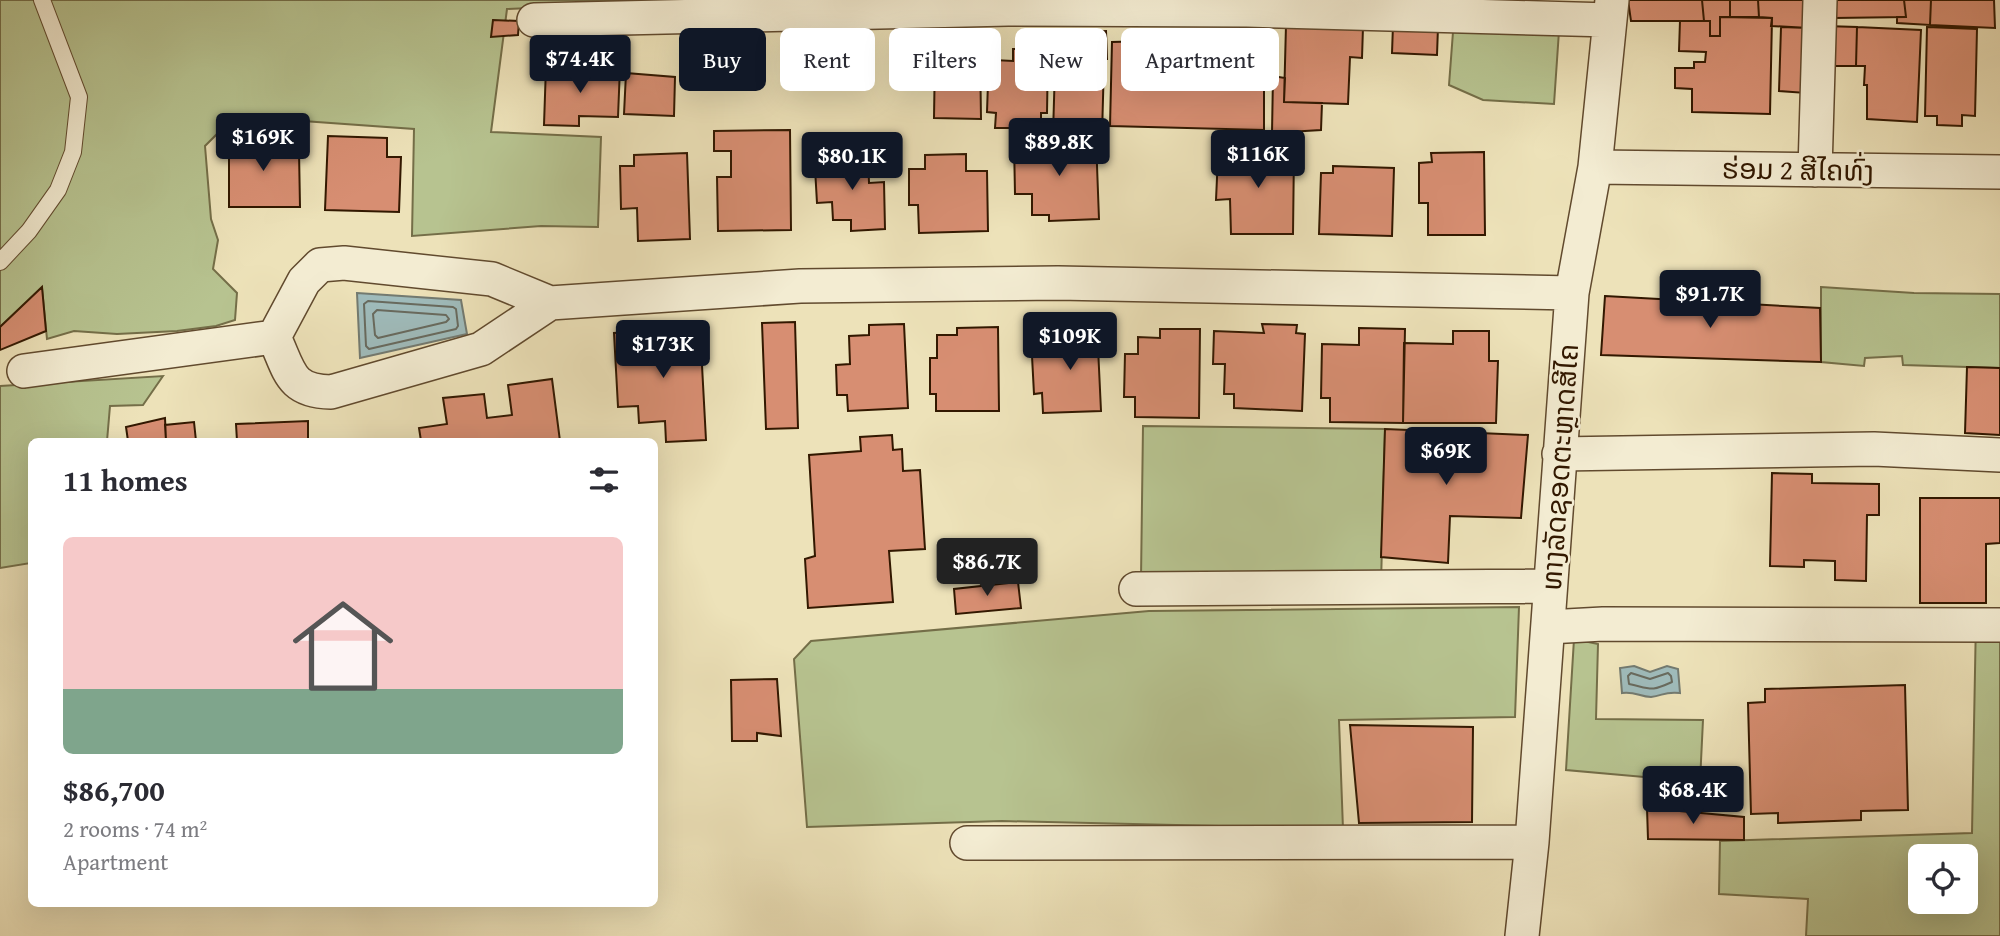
<!DOCTYPE html>
<meta charset="utf-8">
<style>
:root{--surface:#fff;--page:#f2f2f3;--text:#2b2b33;--muted:#7c7c81;--line:#e1e1e2;--accent:#111827}
body{margin:0;font-family:"Gentium Book Plus","Noto Sans Lao",serif;background:var(--page);color:var(--text);height:100vh;display:flex;flex-direction:column;font-size:26px;white-space:nowrap}
*{box-sizing:border-box;margin:0}
p{font-size:23px;color:var(--muted)}
.icon{flex:none;width:38px;height:38px;fill:none;stroke:currentColor;stroke-width:2;stroke-linecap:round;stroke-linejoin:round}
.map{position:relative;flex:1;overflow:hidden}
.side{position:absolute;left:28px;top:438px;width:630px;height:469px;display:flex;flex-direction:column;background:var(--surface);border-radius:10px;box-shadow:0 7px 28px #0002}
.side>*{flex:none}
.top-card{position:absolute;left:679px;top:28px;width:665px;height:63px;display:flex;gap:14px}
.buttons{position:absolute;left:1908px;top:844px;display:grid;gap:14px}
.buttons a{display:grid;place-items:center;width:70px;height:70px;border-radius:10px;background:var(--surface);box-shadow:0 7px 28px #0002;font-size:35px}
.price{position:absolute;translate:-50% -60px;padding:0 16px;border-radius:7px;background:var(--accent);color:#fff;font-size:23px;line-height:46px;filter:drop-shadow(0 2px 4px #0008)}
.price::after{content:'';position:absolute;left:50%;top:42px;width:21px;height:16px;margin-left:-10px;background:inherit;clip-path:polygon(0 0,100% 0,50% 100%)}
.price.selected{background:#222;color:#fff}
ul{padding:0;list-style:none}
li{display:grid;align-content:center;gap:14px;height:371px;padding:0 35px}
li+li{border-top:2px solid var(--line)}
li span{display:grid;place-items:center;height:217px;border-radius:10px;color:#555}
li>.icon{margin-inline-start:auto}
span .icon{width:126px;height:126px;fill:#fffc;stroke-width:1}
li b{font-size:30px}
h2{display:flex;justify-content:space-between;align-items:center;height:84px;padding:0 35px;font-size:30px}
.tag{padding:0 24px;border-radius:10px;background:var(--surface);box-shadow:0 7px 28px #0002;font-size:24px;line-height:63px}
.tag.selected{background:var(--accent);color:#fff}
.map>svg:first-child{display:block}
</style>
<div class="map">
<svg width="2000" height="936" viewBox="0 0 2000 936">
<rect width="100%" height="100%" fill="#ede2b9"/>
<filter id="stains"><feTurbulence type="fractalNoise" baseFrequency=".00286" numOctaves="4"/><feColorMatrix values="0 0 0 0 .2 0 0 0 0 .09 0 0 0 0 .02 0 0 0 .5 -.17"/></filter>
<radialGradient id="worn" r=".72"><stop offset=".6" stop-color="#630" stop-opacity="0"/><stop offset="1" stop-color="#630" stop-opacity=".3"/></radialGradient>
<path fill="#b7c390" stroke="#746e48" stroke-width="2" fill-rule="evenodd" d="M0,0H705L507,9L491,132L601,137L598,227L541,226L412,236L414,129L235,116L205,146L211,219L218,240L213,269L237,293L235,320L216,326L177,331L117,334L74,331L47,339L42,288L0,327Z
M1559,31L1554,104L1483,100L1449,85L1453,32Z
M1821,287L1914,293L2000,294V368L1903,365L1902,356L1865,358L1864,366L1821,362Z
M163,376L143,405L110,406L107,441H32L31,563L0,568V386Z
M1143,426L1385,429L1381,584L1141,579Z
M1519,607L1515,717L1339,720L1343,829L1002,821L807,827L794,659L811,641L1149,611Z
M2000,617V936H1806L1808,899L1719,894L1720,841L1972,833L1976,618ZM1920,856H1965V901H1920Z
M1574,639L1598,644L1596,719L1703,720L1700,782L1566,770Z"/>
<path fill="#9fbbbb" stroke="#737a70" stroke-width="2" d="M357,293L461,300L467,334L360,358Z
M1634,666L1650,672L1667,666L1678,669L1680,693C1664,691 1663,696 1651,697C1640,697 1635,691 1622,693L1620,668Z"/>
<g fill="none" stroke-linecap="round" stroke-linejoin="round">
<path stroke="#686a5e" stroke-width="2" d="M368,301L453,307L456,309L458,326L456,329L369,349L366,346L364,304Z
M377,310L446,315L449,319L446,322L378,338L375,335L373,314Z
M1631,673L1650,679L1668,673L1671,676L1672,682C1650,692 1652,689 1629,684L1628,676Z"/>
</g>
<path fill="#d78e72" stroke="#321800" stroke-width="2" d="M1628,0H1702L1704,21H1631Z
M1702,0H1730V17H1720V36H1710V21H1704Z
M1730,0H1758L1759,17H1730Z
M1758,0H1809V28L1771,26L1772,18L1759,17Z
M1835,0H1904L1906,17L1834,18Z
M1904,0H1931L1930,25L1897,23V17H1906Z
M1931,0H1994L1995,28L1930,25Z
M1720,17L1772,18L1770,114L1692,112V89L1675,88V68H1694V62H1705L1706,52L1679,51L1680,21H1710V36H1720Z
M493,20L519,21L518,35L491,37Z
M1286,25L1363,27L1362,58L1350,57L1348,104L1284,102Z
M1393,25L1438,27L1437,55L1392,53Z
M1825,26L1857,27L1856,66H1823Z
M1781,27L1809,28L1806,93L1779,91Z
M1857,27L1921,30L1917,122L1867,119V85H1864L1865,66H1856Z
M1927,27L1977,29L1975,116L1962,115V126L1937,125V116H1925Z
M1106,31L1107,59L1084,60L1083,32Z
M1264,38V130L1110,126L1112,42Z
M964,48L980,50L981,119L934,118L935,55H965Z
M1013,49H1048L1047,113H1041V128H995L996,113L987,112L988,83H994V60L1013,61Z
M1074,59L1104,62L1102,135L1053,134L1055,67L1073,69Z
M546,66L575,67V73H597V66L620,67L618,117L579,116V126L544,125Z
M626,73L675,77L674,116L624,114Z
M1273,76L1285,78L1284,102L1322,103L1321,130L1272,133Z
M790,130L791,230L718,231L717,177H731V151H714V131Z
M229,135L285,136V151H299L300,207H229Z
M328,136L387,138V157H401L399,212L325,210Z
M1096,139L1099,219L1049,221V215H1032V194H1015L1014,142Z
M1234,148L1294,151L1293,234H1231L1230,199L1216,200L1218,156L1234,157Z
M1484,152L1485,235H1428V203H1419V163L1432,162L1431,153Z
M687,153L690,239L638,241L637,208L621,209L620,166H634V155Z
M868,154L869,183L884,182L885,229L851,231V220H833L832,202L817,203L815,168L833,167V155Z
M966,154V171H987L988,231L919,233L918,205H909V169H925V155Z
M1333,166L1394,168L1392,236L1319,234L1321,173H1333Z
M42,287L46,331L0,350V327Z
M1605,296L1820,308L1821,362L1601,355Z
M795,322L798,428L766,429L762,323Z
M904,324L908,408L848,411L847,395H837L836,365L850,364L849,336L869,335V325Z
M1262,324L1297,325L1296,333L1305,334L1302,411L1234,408V394H1224L1225,364H1213L1214,331L1264,333Z
M1097,326L1101,411L1043,413L1042,393L1034,394L1032,356H1051L1050,334L1065,333L1064,327Z
M998,327L999,411H936V394H930V358H937V335H957V328Z
M700,328L706,440L666,442L665,421L639,423L638,406L618,407L614,333Z
M1359,328L1405,329L1403,423L1330,422V398H1321L1322,344L1359,345Z
M1160,329H1200L1199,418L1135,417V397H1124L1125,354H1138V337L1160,338Z
M1453,331H1489V361H1498L1496,423H1403L1404,343L1453,344Z
M1967,367L2000,368V435L1965,433Z
M552,379L560,441H421L419,428L447,424L443,398L484,394L487,418L512,415L508,385Z
M165,418L166,441H128L126,427Z
M308,421V441H237L236,424Z
M194,422L196,441H166L165,425Z
M1385,429L1528,435L1521,518L1450,516L1448,563L1381,557Z
M892,435L893,450L902,449L903,471L920,470L925,549L889,551L893,602L808,608L805,559L815,556L809,455L861,451L860,437Z
M1772,473L1812,474V483L1879,484V515H1867L1866,581L1835,580V561L1804,560V567L1770,566Z
M1920,498H2000V543L1986,544V603H1920Z
M1018,582L1021,608L956,614L954,589Z
M777,679L781,736L757,733V741H732L731,680Z
M1905,685L1908,810L1861,811V820L1778,823V813L1751,814L1748,703L1765,702V689Z
M1350,725L1473,727L1472,822L1359,823Z
M1647,808L1744,817V840L1648,839Z"/>
<g fill="none" stroke-linecap="round" stroke-linejoin="round">
<defs>
<path id="lane" d="M0,262L29,231L58,190L73,152L79,97L42,0"/>
<path id="street" d="M534,20L1008,9L1247,10L1610,20
M1595,167L2000,172
M1815,170L1820,0
M550,303L481,349L331,392C289,391 290,371 274,337L304,281L320,265L344,263L492,279L550,303L800,286L1058,283L1572,293
M24,371L274,337
M1559,454L1874,449L2000,455
M1136,589L1550,586
M1548,627L1603,624L2000,625
M967,843L1532,842
M1522,936L1532,842L1572,293L1595,167L1612,0"/>
</defs>
<use href="#lane" stroke="#614a2e" stroke-width="18"/>
<use href="#street" stroke="#614a2e" stroke-width="36"/>
<use href="#lane" stroke="#f3ecd2" stroke-width="16"/>
<use href="#street" stroke="#f3ecd2" stroke-width="33"/>
</g>
<g text-anchor="middle" dominant-baseline="central" stroke-width="5" stroke-linejoin="round" paint-order="stroke">
<g font-size="28" fill="#321800" stroke="#f3ecd2">
<text transform="translate(1798 169) rotate(1)">ຮ່ອມ 2 ສີໄຄທົ່ງ</text>
<text transform="translate(1559 467) rotate(-86)">ທາງລັດຊອດຕະຫຼາດສີໄຄ</text>
</g>
</g>
<rect width="100%" height="100%" filter="url(#stains)"/>
<rect width="100%" height="100%" fill="url(#worn)"/>
</svg>
<div class="buttons">
<a><svg class="icon" aria-label="locate" viewBox="0 0 24 24"><circle cx="12" cy="12" r="6"/><path d="M12 2v4M12 18v4M2 12h4M18 12h4"/></svg></a>
</div>
<b class="price" style="left:580px;top:95px">$74.4K</b>
<b class="price" style="left:263px;top:173px">$169K</b>
<b class="price" style="left:1059px;top:178px">$89.8K</b>
<b class="price" style="left:1258px;top:190px">$116K</b>
<b class="price" style="left:852px;top:192px">$80.1K</b>
<b class="price" style="left:1710px;top:330px">$91.7K</b>
<b class="price" style="left:1070px;top:372px">$109K</b>
<b class="price" style="left:663px;top:380px">$173K</b>
<b class="price" style="left:1446px;top:487px">$69K</b>
<b class="price selected" style="left:987px;top:598px">$86.7K</b>
<b class="price" style="left:1693px;top:826px">$68.4K</b>
<div class="top-card">
<a class="tag selected">Buy</a>
<a class="tag">Rent</a>
<a class="tag">Filters</a>
<a class="tag">New</a>
<a class="tag">Apartment</a>
</div>
<section class="side">
<h2>11 homes<svg class="icon" aria-label="filters" viewBox="0 0 24 24"><path d="M4 7h16M4 17h16"/><circle cx="9" cy="7" r="2"/><circle cx="15" cy="17" r="2"/></svg></h2>
<ul>
<li><span style="background:linear-gradient(#f6c9c9 70%,#7fa58c 0)"><svg class="icon" aria-label="home" viewBox="0 0 24 24"><path d="M3 11l9-7 9 7M6 9v11h12V9"/></svg></span><div><b>$86,700</b><p>2 rooms · 74 m²</p><p>Apartment</p></div></li>
</ul>
</section>
</div>
